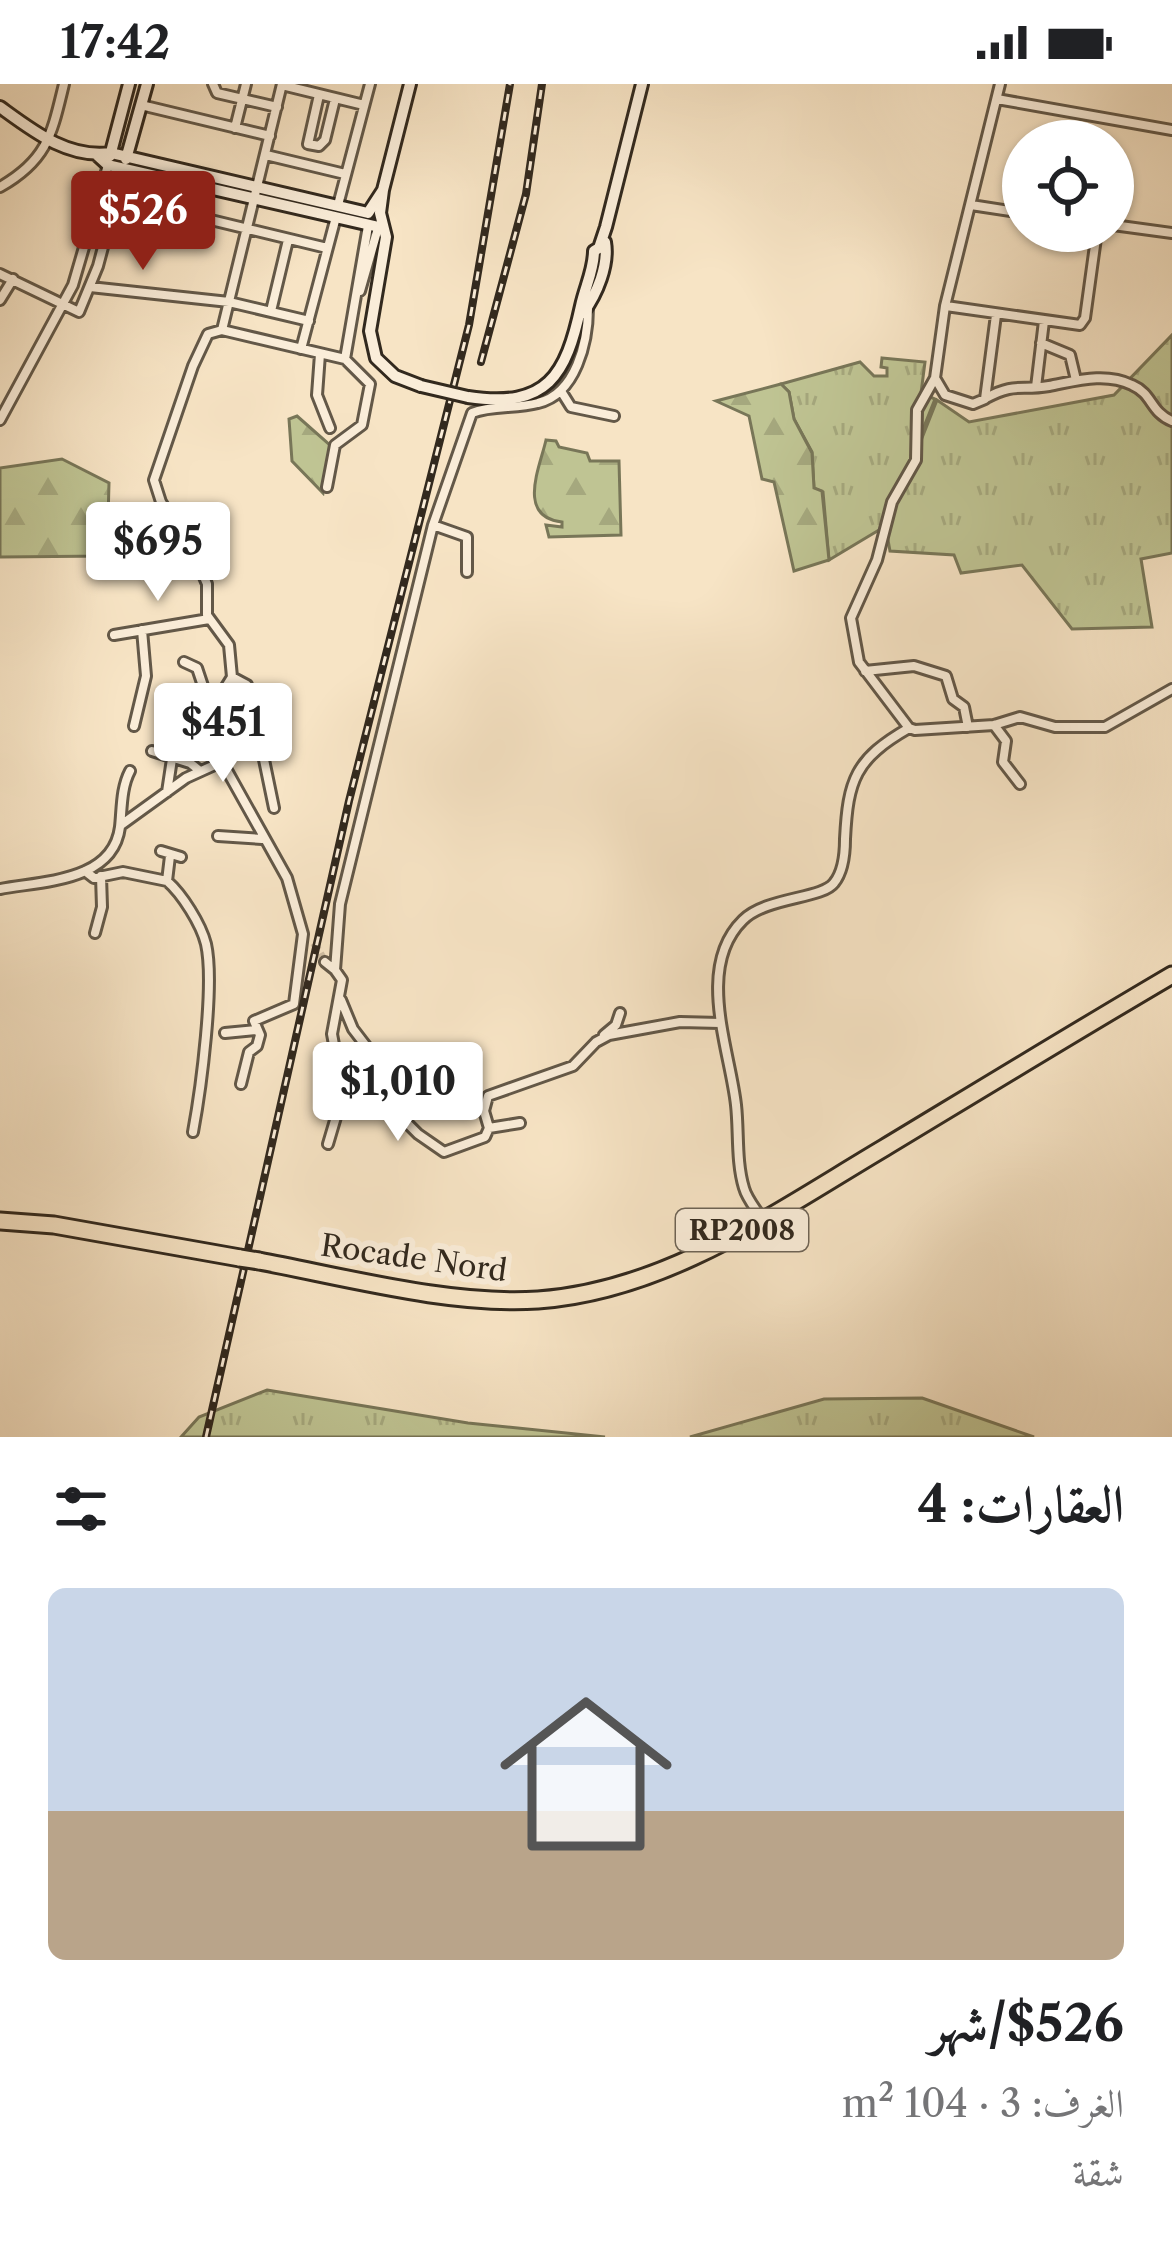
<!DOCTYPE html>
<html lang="ar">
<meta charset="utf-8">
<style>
:root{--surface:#fff;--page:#f2f2f2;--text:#202124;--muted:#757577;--accent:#8f2418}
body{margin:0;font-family:"Libre Caslon Text",Amiri,serif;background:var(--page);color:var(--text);direction:rtl;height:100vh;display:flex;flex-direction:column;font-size:45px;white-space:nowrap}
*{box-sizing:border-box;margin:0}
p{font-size:39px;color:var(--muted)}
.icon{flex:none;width:66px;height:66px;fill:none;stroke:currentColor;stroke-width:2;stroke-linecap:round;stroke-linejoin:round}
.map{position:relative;height:1353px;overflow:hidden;direction:ltr}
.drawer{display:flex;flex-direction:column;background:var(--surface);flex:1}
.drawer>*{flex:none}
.controls{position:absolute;left:1002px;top:36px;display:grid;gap:24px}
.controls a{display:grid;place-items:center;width:132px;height:132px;border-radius:50%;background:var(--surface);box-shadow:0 3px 9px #0004;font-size:60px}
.price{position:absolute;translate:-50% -102px;padding:0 27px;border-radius:12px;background:#fff;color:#222;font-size:39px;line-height:78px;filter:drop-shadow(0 3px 6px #0008)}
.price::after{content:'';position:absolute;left:50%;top:72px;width:36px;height:27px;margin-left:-18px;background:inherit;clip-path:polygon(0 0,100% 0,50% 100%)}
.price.active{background:var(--accent);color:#fff}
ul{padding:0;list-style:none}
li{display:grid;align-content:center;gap:24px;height:636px;padding:0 48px}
li span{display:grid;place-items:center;height:372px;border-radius:18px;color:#555}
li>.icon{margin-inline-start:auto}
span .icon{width:216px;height:216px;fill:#fffc;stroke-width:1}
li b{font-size:51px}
h2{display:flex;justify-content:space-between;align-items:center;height:144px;padding:0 48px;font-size:51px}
.status{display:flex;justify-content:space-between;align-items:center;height:84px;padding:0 60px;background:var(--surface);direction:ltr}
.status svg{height:33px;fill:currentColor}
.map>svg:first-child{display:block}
</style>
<div class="status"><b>17:42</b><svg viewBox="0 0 49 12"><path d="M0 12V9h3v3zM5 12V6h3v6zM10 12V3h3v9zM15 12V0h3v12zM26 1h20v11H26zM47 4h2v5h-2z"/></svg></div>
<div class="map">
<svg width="1172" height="1353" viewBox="0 0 1172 1353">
<defs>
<pattern id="grass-tufts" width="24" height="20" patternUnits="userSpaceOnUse" patternTransform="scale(3)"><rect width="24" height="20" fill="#bfc493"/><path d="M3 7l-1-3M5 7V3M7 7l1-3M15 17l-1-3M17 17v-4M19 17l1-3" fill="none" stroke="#a5a87e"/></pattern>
<pattern id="forest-firs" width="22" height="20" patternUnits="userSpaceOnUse" patternTransform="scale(3)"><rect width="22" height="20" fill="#bfc493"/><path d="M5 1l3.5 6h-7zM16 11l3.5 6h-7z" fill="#a5a87e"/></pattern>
</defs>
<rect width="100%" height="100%" fill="#f7e4c5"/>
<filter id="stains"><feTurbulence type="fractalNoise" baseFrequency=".00167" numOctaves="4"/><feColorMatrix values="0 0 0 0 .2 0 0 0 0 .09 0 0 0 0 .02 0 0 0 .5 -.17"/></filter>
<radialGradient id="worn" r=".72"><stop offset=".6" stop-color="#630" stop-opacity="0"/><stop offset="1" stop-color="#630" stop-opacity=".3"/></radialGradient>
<path fill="url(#grass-tufts)" stroke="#787658" stroke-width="3" d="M1172,251V469L1141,475L1152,543L1072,545L1022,481L961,489L954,471L890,467L886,445L937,316L969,338L1114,311Z
M882,274L925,278L921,309L935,315L884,443L829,476L823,408L814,404L812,368L794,335L789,308L781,300L860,278L874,292H887V284L881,283Z
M267,1306L468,1339L605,1353H181L199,1333Z
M922,1314L1034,1353H690L824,1315Z"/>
<path fill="url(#forest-firs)" stroke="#787658" stroke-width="3" d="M781,300L789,308L794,335L812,369L814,404L822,407L829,476L794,487L774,398L762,395L749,332L716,317Z
M297,332L330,361L323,409L292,377L289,335Z
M546,356L556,357L559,363L587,369L590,377H619L621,451L549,453L546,441L562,443V438C516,433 540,383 546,356Z
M62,375L109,399L107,472L0,473V384Z"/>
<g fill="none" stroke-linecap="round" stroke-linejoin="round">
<path stroke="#d0bfa4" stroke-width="8" stroke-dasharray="8 4" stroke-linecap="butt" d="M314,859L325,878"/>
<defs>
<path id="street" d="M213,0L217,9L277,23
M282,1L364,21
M319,11L308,60L319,62L325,56L335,15
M997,15L1172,46
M141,21L270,52
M235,44L246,0
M266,71L345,90
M0,103C48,76 52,49 64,0
M99,109L327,164
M338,121L370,0
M971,121L1023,129
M1113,141L1172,149
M0,190L79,228L98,182L124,84
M90,203L229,218L309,237
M360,207L378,144
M0,216L13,195
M946,222L1080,241L1085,234L1097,147
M271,227L288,156
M996,231L985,315L973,320L945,311L935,294L945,222L1000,0
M222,246L282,0
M1041,259L1070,271L1076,296
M301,265L336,133
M320,270L317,311L330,344
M345,275L368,142
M935,294L917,326L916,376L892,418L877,476L851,534L859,578L909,644L915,646L994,641L1020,633L1055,643H1105L1172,605
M1036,303L1044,237
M561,307L571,323L614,332
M986,314C1016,298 1020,307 1049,302C1076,297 1105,288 1132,301C1153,310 1150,328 1172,337
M0,336L73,201L108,81
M433,441L467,453V488
M114,551L209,535
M184,578L197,584L205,608L222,614
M865,587L914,582L946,592L953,615L964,623L968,643
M994,641L1006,657L1003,678L1020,700
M134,642L146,592L142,546
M152,667L190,679L200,687
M177,675L179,659
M219,679L225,683L287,794L303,850L294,920L254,937L260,951L257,962L249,968L241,1000
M167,708L172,675
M274,724L262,666L248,664L247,601L232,593L229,561L207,531V500L194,470L161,418L154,396L193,282L208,250L222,246L345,275L370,300L362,341L335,361L327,403
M121,741L186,694L219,679L225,630L222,609L232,593
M218,752L262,755
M161,767L181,773
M85,787L94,794L123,788L167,797C182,810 201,840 206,860C215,900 201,1005 193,1048
M167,797L170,772
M0,805C42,797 113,798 120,743C122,725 121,704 130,687
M95,849L102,823L101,792
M325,878L335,886
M341,916L353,945L376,975L396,1028L418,1050L444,1068L485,1053L489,1044L484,1027L488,1012L573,982L596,958L609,951L680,938L720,939
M225,949L257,946
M604,951L616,941L620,929
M489,1044L520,1039
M328,1060L349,989L335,966L332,950L342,896L335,886L340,820L433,441L472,329C492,321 516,325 538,319C576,310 588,258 588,224
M762,1135C756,1125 747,1115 744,1104C736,1078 739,1047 736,1021C730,966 695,883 743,836C766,813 822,815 834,799C843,788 845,769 845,755C848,696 855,675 909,644"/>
<path id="secondary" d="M410,0L383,106L380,129L386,153L370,247L376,274L395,292L421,302
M0,23C33,47 68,75 111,69L368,129L383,106
M97,71L108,81L379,143
M110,72L129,0
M126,75L147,0
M583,229C597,210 609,181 605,158
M468,313C548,325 566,291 581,222C585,203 594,186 594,167L599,164L606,143L642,0"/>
<path id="highway" d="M0,1137L54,1141L240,1174
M259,1177C344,1193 452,1222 538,1216C666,1207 776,1128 884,1064C980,1006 1075,948 1172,891"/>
</defs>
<use href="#street" stroke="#635848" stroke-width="14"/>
<use href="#secondary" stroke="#32291e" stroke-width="16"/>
<use href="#highway" stroke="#32291e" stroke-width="21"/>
<use href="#street" stroke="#faedd9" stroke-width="8"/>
<use href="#secondary" stroke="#faedd9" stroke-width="10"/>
<use href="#highway" stroke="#f7e4c5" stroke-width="15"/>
<defs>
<path id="rail" d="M481,278L526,110L542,0
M206,1353L349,717L469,241L510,0"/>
</defs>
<use href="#rail" stroke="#32291e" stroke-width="8"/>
<use href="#rail" stroke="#faedd9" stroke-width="3" stroke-dasharray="9" stroke-linecap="butt"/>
<defs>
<path id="secondary-bridge" d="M421,302L468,313"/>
<path id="highway-bridge" d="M240,1174L259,1177"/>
</defs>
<use href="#secondary-bridge" stroke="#32291e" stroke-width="16" stroke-linecap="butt"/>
<use href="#highway-bridge" stroke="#32291e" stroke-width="21" stroke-linecap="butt"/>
<use href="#secondary-bridge" stroke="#faedd9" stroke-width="10"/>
<use href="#highway-bridge" stroke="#f7e4c5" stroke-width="15"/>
</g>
<g text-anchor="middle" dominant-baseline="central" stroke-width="12" stroke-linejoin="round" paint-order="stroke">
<rect fill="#faedd9" stroke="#6e6456" stroke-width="3" x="676" y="1125" width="132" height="42" rx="9"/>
<g font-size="27" font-weight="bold" fill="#32291e">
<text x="742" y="1146">RP2008</text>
</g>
<g font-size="30" fill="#32291e" stroke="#faedd9">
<text transform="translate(414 1174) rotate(8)">Rocade Nord</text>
</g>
</g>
<rect width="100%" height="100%" filter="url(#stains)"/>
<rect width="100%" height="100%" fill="url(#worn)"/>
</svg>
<div class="controls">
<a><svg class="icon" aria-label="locate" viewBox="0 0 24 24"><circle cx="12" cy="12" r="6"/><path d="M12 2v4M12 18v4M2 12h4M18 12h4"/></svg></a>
</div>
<b class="price active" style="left:143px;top:189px">$526</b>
<b class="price" style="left:158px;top:520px">$695</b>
<b class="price" style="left:223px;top:701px">$451</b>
<b class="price" style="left:398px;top:1060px">$1,010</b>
</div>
<section class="drawer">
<h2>العقارات: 4<svg class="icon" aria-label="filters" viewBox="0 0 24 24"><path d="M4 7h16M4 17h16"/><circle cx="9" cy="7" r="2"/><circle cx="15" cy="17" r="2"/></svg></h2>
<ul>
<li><span style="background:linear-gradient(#c9d6e8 60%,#b9a48a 0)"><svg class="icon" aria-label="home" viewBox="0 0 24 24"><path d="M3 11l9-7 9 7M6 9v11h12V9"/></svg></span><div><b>$526/شهر</b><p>الغرف: 3 · 104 m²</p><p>شقة</p></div></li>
</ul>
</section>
